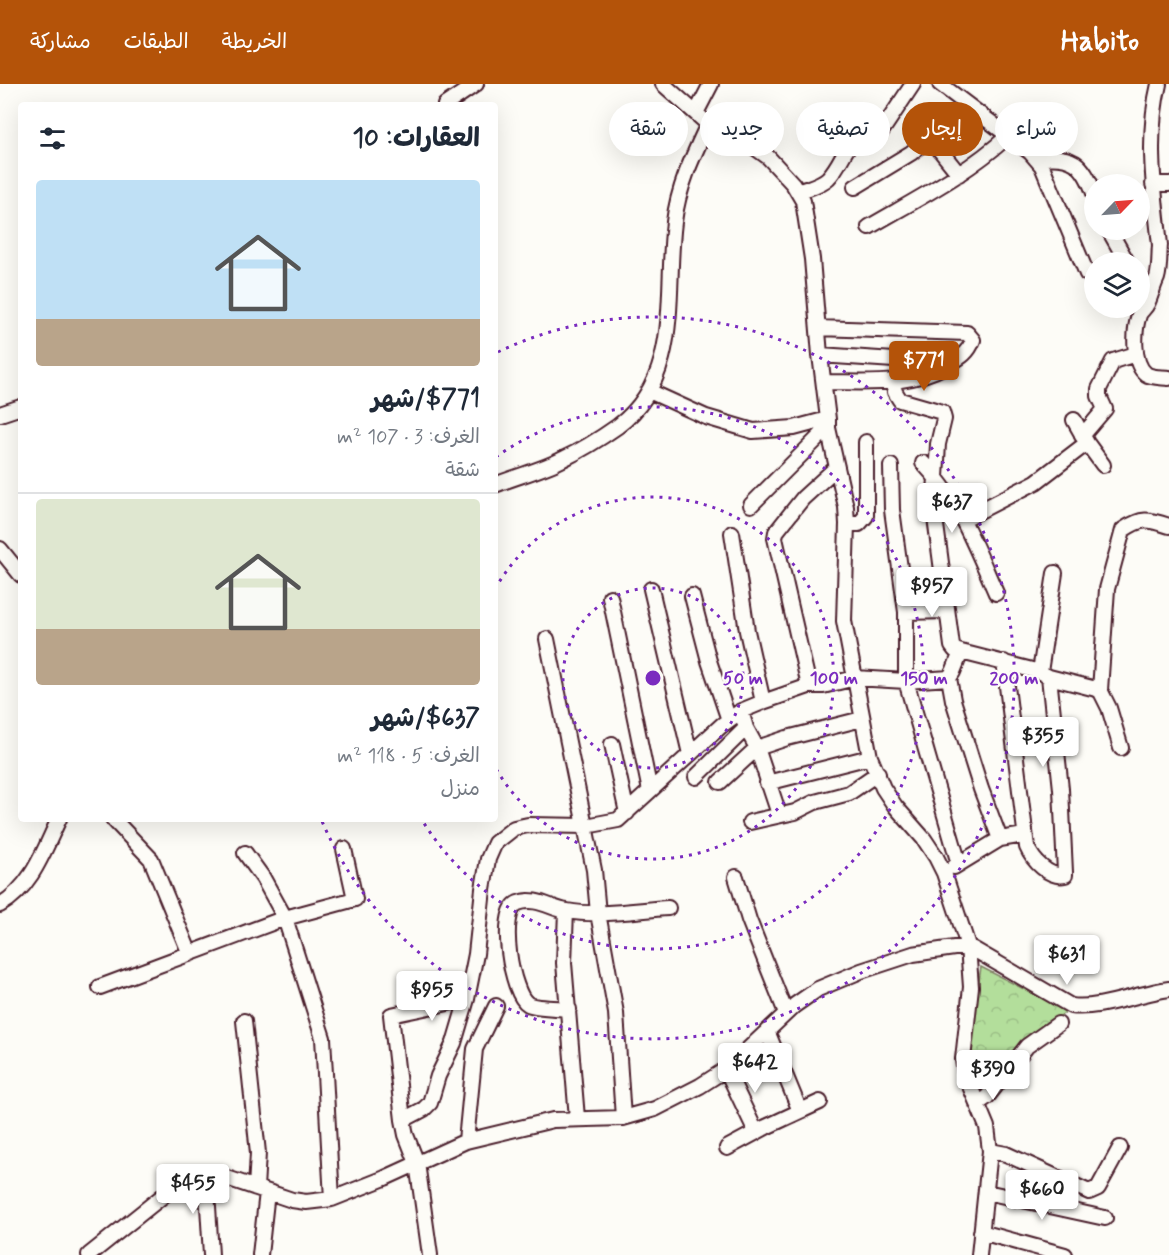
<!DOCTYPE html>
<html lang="ar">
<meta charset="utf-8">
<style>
:root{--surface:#fff;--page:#f6f6f7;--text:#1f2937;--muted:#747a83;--line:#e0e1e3;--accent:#b45309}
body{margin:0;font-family:Mynerve,"Playpen Sans Arabic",sans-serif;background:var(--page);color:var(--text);direction:rtl;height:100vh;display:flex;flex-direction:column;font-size:22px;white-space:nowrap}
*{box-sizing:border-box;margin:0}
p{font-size:20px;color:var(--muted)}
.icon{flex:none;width:33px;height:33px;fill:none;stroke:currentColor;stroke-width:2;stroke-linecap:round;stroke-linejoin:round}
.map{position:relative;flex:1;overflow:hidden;direction:ltr}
.sheet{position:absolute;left:18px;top:18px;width:480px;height:720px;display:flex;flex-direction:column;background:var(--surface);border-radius:6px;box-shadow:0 6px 24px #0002;direction:rtl}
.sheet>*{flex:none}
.top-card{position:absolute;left:516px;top:18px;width:562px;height:54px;direction:rtl;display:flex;gap:12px}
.needle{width:39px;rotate:65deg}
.tools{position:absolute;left:1084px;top:90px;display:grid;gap:12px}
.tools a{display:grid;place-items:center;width:66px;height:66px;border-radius:50%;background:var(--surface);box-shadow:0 6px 24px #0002;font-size:30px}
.price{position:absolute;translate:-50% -51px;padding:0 14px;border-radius:6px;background:#fff;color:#222;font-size:20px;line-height:39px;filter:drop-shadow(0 2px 3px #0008)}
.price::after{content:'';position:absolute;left:50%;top:36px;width:18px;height:14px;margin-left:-9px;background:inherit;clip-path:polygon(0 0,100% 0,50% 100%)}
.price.active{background:var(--accent);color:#fff}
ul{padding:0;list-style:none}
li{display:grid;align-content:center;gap:12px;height:318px;padding:0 18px}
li+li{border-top:2px solid var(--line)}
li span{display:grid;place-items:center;height:186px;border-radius:6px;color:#555}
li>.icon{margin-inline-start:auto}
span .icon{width:108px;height:108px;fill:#fffc;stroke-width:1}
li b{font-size:26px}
h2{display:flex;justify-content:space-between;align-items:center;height:72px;padding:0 18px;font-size:26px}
.tag{padding:0 21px;border-radius:27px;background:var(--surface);box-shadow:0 6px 24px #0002;font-size:21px;line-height:54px}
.tag.active{background:var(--accent);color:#fff}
header{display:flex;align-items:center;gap:36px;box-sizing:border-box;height:84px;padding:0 30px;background:var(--accent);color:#fff}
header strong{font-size:28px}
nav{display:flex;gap:33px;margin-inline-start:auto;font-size:21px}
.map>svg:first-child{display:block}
</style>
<header>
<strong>Habito</strong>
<nav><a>الخريطة</a><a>الطبقات</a><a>مشاركة</a></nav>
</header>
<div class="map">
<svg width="1169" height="1171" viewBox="0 0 1169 1171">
<defs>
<pattern id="park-crowns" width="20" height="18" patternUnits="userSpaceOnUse" patternTransform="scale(1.5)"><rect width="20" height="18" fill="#b3de9b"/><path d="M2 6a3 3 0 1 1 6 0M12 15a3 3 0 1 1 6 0" fill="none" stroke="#9bbe86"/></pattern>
</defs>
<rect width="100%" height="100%" fill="#fdfcf7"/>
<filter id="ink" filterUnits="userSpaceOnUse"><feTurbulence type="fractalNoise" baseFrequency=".0167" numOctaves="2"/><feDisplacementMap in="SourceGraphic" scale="12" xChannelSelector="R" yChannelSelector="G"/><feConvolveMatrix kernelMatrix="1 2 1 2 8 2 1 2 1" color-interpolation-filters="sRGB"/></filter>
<g filter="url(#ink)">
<path fill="url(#park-crowns)" stroke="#7e7e63" stroke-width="1.5" d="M981,883L1067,927L1016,965L978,1010L968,975Z"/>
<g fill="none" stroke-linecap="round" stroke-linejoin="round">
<defs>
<path id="street" d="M663,0L708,40L750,60L768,73L793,100L803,117L812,175L820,271L828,335V344L846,423L847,440L844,537L870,673L883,704L895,722L924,755L936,773L944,789L968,862L971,903L963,975L965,990L987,1043L990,1067L979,1171
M940,0L1030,68L1042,82L1087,190
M1159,0C1146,53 1154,107 1160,161C1159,171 1160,184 1157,194C1153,202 1151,212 1147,220C1145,225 1141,226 1139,231C1134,246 1132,279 1146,290C1152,294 1162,293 1169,294
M445,21L476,0
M696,29L711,0
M1036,75C1072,69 1084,79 1095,112
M1153,100H1169
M855,103L911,69L928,55H931L959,90
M798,108C807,104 821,101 828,94C848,73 844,47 881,48L913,0
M869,143C917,115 968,89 1008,52
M1109,146L1127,178
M818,244L967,249L973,256C968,270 959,274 947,281C906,303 868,298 824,298
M820,271L894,276L959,272
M893,298L895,308L900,316L942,328L944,335L938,360L934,426L952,562L955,566L961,568L1040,588L1049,593L1100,606
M649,307L706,333L753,347L794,344L828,335
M0,330L21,323
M1074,336L1087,359L1103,381
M1082,352L1105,325L1099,312V305L1113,277L1136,270
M923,379C958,415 976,464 996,509
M891,382L892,426L906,528V597L959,780
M495,401C517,392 542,386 563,375C582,366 601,354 618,342C683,293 665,208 674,138C678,103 693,72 708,40
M751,421L828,344
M962,436L1036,398L1087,359
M847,440H859L866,432V358
M732,449L747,547L763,618
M0,465L21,491
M651,505L690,670
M692,512L709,577L729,636
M610,513L650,707
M906,528L947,527
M547,555L594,786L598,829L616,929L623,1034
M1004,578L1027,763C1033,777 1049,794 1065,791V788L1061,705L1049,593
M1040,588L1055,489
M949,594L953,616L981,705L1000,755
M809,602L775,454L776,448L803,414L837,383
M741,627L746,644L757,664L779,730
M612,660L627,729
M1121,664L1109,624L1100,606L1107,505L1123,446C1142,433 1148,435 1169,442
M696,693L746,644
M720,698L757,664L787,654L862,635
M767,699L870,673
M113,735L151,775L190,870
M750,738L795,728L815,718L849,709L878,689
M245,769L263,794L285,834L323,954L332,1115
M954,783L1000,755L1025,751
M736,793L749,836L786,929
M0,821C32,803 44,766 59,735
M566,827L564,879L577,1034
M100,903L285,834L355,815L344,765
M569,925C560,924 535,924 528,920C511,910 498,827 518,819C535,812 552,825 567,827C600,833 636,826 668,824
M244,937L258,1069L256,1104
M767,947L800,1027
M726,985L756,1048
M977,1020L987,1013L1027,962L1058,940
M403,1036L391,931L467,915
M466,1057L475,965L496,922
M727,1064L766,1043L820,1018
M990,1067L1006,1070L1089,1108L1098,1104L1120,1064
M206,1090L211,1171
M986,1108L1105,1134
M981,1148L1065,1171
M89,1171L184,1095L206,1090L224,1093L292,1116L306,1118L332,1115L385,1094L466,1057L553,1036L623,1034L655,1025L700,1002L728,984L795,921L818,905L861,887L913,870L968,862L1071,922C1099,926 1139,909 1169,905
M260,1171L267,1108
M430,1171L417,1079L406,1051L403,1036L424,1025L430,1019L438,992L454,959L467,915L476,870L483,805L488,775L495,759L514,744L528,741L586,742L618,736L722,641L741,627L763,618L809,602H823L855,594L906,597L949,594L953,588L961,568"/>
</defs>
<use href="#street" stroke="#4a1f2b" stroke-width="18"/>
<use href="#street" stroke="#fdfcf7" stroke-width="14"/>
</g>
</g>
<g fill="none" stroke="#7b2cbf" stroke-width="3" stroke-dasharray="3 6">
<circle cx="653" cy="594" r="90"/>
<path d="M495 505A181 181 0 1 1 495 683"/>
<path d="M496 373A271 271 0 1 1 422 736"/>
<path d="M498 268A361 361 0 1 1 321 735"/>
</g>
<circle cx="653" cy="594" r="9" fill="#7b2cbf" stroke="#fdfcf7" stroke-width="3"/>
<g font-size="18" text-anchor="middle" font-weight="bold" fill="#7b2cbf" stroke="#fdfcf7" stroke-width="4.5" stroke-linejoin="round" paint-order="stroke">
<text x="743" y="600">50 m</text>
<text x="834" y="600">100 m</text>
<text x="924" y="600">150 m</text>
<text x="1014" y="600">200 m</text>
</g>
</svg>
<div class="tools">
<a><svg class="needle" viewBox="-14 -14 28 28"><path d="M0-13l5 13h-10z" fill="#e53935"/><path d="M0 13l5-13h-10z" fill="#747a83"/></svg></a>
<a><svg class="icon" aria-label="layers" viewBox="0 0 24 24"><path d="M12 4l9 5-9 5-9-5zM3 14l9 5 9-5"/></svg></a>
</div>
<b class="price active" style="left:924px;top:308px">$771</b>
<b class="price" style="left:952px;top:450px">$637</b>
<b class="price" style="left:932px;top:534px">$957</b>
<b class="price" style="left:1043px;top:684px">$355</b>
<b class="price" style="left:1067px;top:902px">$631</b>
<b class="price" style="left:432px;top:938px">$955</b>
<b class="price" style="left:755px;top:1010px">$642</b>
<b class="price" style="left:993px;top:1017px">$390</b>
<b class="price" style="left:193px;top:1131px">$455</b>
<b class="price" style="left:1042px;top:1137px">$660</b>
<div class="top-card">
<a class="tag">شراء</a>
<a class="tag active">إيجار</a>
<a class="tag">تصفية</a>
<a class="tag">جديد</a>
<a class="tag">شقة</a>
</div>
<section class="sheet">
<h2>العقارات: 10<svg class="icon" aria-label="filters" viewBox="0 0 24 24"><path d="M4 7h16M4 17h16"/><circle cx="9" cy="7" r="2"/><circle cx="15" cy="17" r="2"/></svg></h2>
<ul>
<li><span style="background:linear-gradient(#bfe0f5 75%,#b9a48a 0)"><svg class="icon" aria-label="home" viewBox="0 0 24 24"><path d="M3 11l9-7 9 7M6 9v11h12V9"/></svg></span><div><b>$771/شهر</b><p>الغرف: 3 · 107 m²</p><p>شقة</p></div></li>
<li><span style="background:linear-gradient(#dfe7d0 70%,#b9a48a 0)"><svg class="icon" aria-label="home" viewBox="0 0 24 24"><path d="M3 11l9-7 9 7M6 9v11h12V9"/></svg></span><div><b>$637/شهر</b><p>الغرف: 5 · 118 m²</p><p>منزل</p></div></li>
</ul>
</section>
</div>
